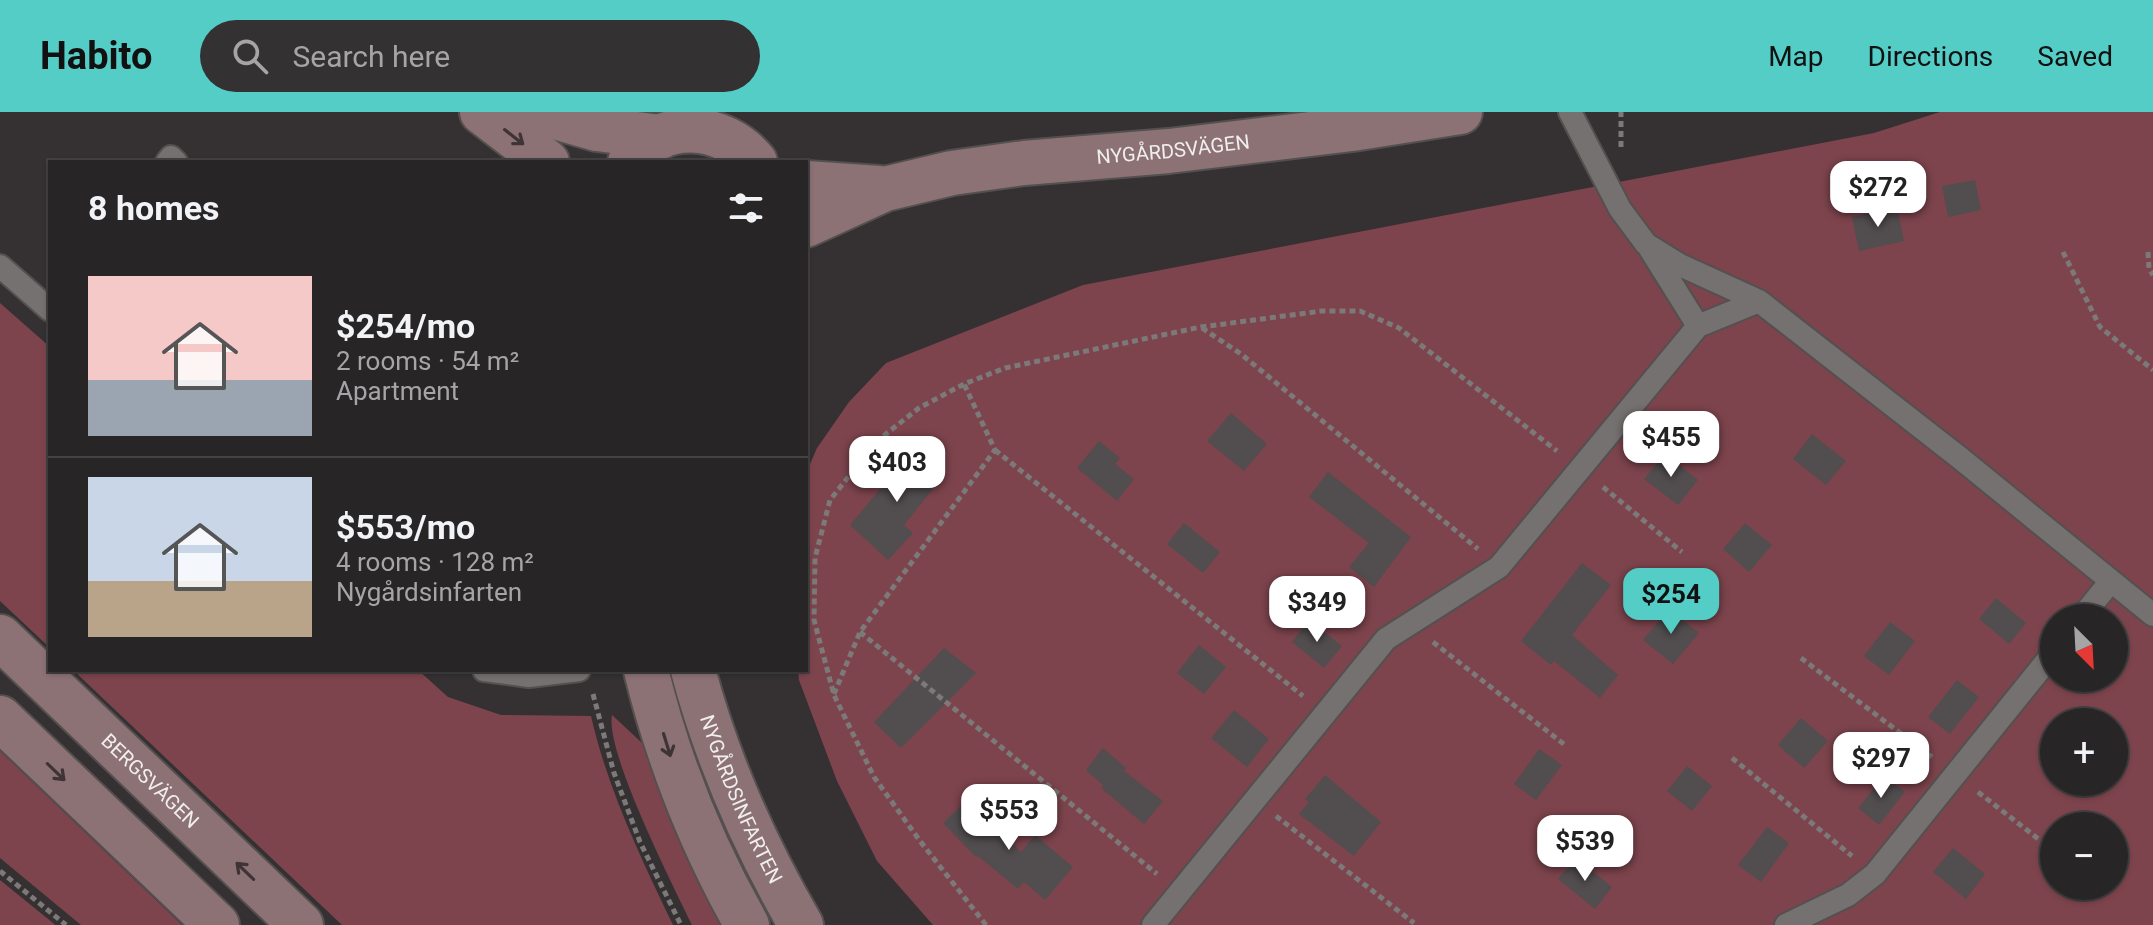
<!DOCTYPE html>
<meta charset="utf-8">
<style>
:root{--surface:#282526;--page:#343132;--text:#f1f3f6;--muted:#a5a5a7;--line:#444243;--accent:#54cdc7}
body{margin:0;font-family:Roboto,sans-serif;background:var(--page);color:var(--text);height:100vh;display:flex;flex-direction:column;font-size:30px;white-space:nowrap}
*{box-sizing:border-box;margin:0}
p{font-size:26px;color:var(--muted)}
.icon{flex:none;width:44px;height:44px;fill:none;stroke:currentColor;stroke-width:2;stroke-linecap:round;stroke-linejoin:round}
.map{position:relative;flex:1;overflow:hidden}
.sheet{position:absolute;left:48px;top:48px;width:760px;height:512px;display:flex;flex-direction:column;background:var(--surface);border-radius:0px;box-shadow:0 2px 6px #0004,0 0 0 2px var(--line)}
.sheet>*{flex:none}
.needle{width:52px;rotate:156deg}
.buttons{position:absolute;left:2040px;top:492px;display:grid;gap:16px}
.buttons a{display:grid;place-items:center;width:88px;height:88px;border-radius:50%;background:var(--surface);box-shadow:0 2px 6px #0004,0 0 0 2px var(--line);font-size:40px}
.price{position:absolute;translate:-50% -68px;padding:0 18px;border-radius:16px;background:#fff;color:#222;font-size:26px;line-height:52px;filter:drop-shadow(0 2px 4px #0008)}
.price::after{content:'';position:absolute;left:50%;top:48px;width:24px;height:18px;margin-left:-12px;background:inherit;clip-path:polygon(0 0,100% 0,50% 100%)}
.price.on{background:var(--accent);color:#111}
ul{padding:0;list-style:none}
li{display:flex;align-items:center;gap:24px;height:200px;padding:0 40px}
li+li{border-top:2px solid var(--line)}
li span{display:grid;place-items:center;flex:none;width:224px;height:160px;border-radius:0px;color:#555}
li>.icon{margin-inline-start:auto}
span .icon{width:96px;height:96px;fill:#fffc;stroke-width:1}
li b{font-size:34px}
h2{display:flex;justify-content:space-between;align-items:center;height:96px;padding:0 40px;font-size:34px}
header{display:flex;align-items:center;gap:48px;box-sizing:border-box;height:112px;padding:0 40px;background:var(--accent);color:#111}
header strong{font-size:38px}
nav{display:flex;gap:44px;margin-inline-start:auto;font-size:28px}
.search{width:560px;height:72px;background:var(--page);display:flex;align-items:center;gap:20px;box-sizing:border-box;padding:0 28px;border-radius:44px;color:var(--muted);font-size:30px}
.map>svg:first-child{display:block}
</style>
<header>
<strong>Habito</strong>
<div class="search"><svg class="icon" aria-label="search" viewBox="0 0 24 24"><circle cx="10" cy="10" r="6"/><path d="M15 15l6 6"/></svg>Search here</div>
<nav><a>Map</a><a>Directions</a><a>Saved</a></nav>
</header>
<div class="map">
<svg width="2153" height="813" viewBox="0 0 2153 813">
<rect width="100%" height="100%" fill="#353132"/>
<path fill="#7d444d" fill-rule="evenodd" d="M1940,0H2153V813H933L877,749L837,669L799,568L798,558H806V361L817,336L849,290L886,251L1083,173L1874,21ZM2054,506H2114V566H2054ZM2054,610H2114V670H2054ZM2054,714H2114V774H2054Z
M0,191L50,235V536L0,489Z
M73,558H418L448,585L501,603L591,604C608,678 640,744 673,813H342Z
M612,603L641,630L653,651L731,813H692C673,773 605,640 612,603Z
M0,639L182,813H81L0,746Z
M0,768L53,811L55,813H0Z"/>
<path fill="#524d4e" d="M1975,68L1981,98L1948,105L1942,74Z
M1897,95L1904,129L1859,139L1852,105Z
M1231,301L1267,332L1244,359L1207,329Z
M1812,322L1846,349L1826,373L1793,347Z
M1099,329L1120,346L1115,352L1134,367L1117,389L1077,356Z
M914,337L945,362L904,413L913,421L888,448L850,413Z
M1665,342L1698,368L1678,393L1644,367Z
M1328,360L1411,425L1374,475L1349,455L1369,431L1309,385Z
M1184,411L1220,440L1203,461L1167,432Z
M1745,411L1772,433L1749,460L1723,437Z
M1582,451L1611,473L1572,523L1618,563L1600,586L1554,549L1551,553L1521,529Z
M1996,486L2026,511L2009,532L1979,507Z
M1669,497L1699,521L1673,552L1643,528Z
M1309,508L1342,534L1324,556L1292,530Z
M1890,510L1915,529L1889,563L1864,544Z
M1199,533L1226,555L1204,582L1177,561Z
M944,536L976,561L901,636L874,610Z
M1957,568L1979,585L1950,622L1928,605Z
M1234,598L1269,627L1247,655L1211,626Z
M1801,606L1828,629L1804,656L1778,633Z
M1103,636L1126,656L1124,659L1163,689L1144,712L1101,676L1103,673L1086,658Z
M1539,637L1562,653L1536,688L1514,672Z
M1687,654L1712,674L1692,699L1667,679Z
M1325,663L1381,710L1354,744L1299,702L1309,690L1305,687Z
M1884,664L1905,680L1879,713L1858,696Z
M968,687L1021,740L1035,723L1073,755L1045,788L1024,770L1018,777L978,744L976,745L943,711Z
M1767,715L1789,731L1761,770L1738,753Z
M1953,736L1985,762L1966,787L1933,760Z
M1576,746L1612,775L1595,797L1558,767Z"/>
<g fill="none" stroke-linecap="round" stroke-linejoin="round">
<defs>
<path id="lane" d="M1570,0L1620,97L1646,132L1680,153L1759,189L1960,346L2153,503
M167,50L171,45L176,50
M1650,137L1698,214
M0,154L50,198
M2081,506L2111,469
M484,558L529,564L579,558
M1153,813L1386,527L1499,455L1698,214L1759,189
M1786,813L1848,783L1875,762L2054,540"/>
<g id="secondary">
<path d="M482,0L547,50"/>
<path d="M538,0L597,17L660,25"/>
<path d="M630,50C661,5 724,11 755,50"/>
<path d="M806,71L879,76"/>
<path id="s1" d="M806,113L885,77L952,61L1024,51L1169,39L1352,17L1460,0"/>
<path id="s2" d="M0,525L301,813"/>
<path d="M646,558C668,648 701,732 747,813"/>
<path id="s3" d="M693,558C717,648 754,732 801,813"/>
<path d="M0,606L217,813"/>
</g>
</defs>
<use href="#lane" stroke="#545050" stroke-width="26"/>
<use href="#secondary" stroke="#545050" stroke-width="48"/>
<path stroke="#7c7979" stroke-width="5" stroke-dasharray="6 4" stroke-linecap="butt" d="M1621,35V0
M2063,140L2100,215L2153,258
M2148,140L2149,157L2153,163
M1202,216L1241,242L1478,437
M995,338L1303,584
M1603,375L1682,440
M860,520L1157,762
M1433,530L1565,633
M1801,546L1932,645
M593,582L614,661L640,730L681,813
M834,582L860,520L995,338L964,272
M1732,646L1852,744
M1978,680L2050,736
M1276,704L1414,811
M0,759L66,813
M986,813L920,729L874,665L834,583L814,508L815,446L830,388L877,329L919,296L964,272L1005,256L1201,215L1322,199H1360L1399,216L1557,339"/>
<use href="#lane" stroke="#767171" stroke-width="22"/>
<use href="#secondary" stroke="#8c7175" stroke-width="44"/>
</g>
<defs><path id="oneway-shaft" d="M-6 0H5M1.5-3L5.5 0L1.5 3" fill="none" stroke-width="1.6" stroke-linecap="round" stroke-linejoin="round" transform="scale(2)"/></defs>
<g stroke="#3e3435">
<use href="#oneway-shaft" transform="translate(514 25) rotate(38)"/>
<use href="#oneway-shaft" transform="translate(667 633) rotate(73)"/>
<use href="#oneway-shaft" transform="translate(56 660) rotate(44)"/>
<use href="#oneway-shaft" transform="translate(245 759) rotate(-136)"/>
</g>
<g text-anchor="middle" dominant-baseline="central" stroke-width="8" stroke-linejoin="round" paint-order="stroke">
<g font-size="20" fill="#f1eeee" stroke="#1c1a1a">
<text stroke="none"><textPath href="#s1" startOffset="378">NYGÅRDSVÄGEN</textPath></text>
<text stroke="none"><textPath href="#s2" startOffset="208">BERGSVÄGEN</textPath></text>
<text stroke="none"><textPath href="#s3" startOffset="138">NYGÅRDSINFARTEN</textPath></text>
</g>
</g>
</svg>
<div class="buttons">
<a><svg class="needle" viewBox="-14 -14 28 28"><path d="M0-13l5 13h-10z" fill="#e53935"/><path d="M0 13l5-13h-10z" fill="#a5a5a7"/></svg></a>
<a>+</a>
<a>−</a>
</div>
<b class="price" style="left:1878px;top:117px">$272</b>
<b class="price" style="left:1671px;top:367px">$455</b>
<b class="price" style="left:897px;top:392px">$403</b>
<b class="price on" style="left:1671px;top:524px">$254</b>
<b class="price" style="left:1317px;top:532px">$349</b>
<b class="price" style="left:1881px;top:688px">$297</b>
<b class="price" style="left:1009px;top:740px">$553</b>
<b class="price" style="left:1585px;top:771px">$539</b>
<section class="sheet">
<h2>8 homes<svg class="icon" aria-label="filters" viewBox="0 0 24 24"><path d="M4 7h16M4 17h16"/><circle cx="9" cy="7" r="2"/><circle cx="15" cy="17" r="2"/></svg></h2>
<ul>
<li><span style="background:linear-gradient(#f6c9c9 65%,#9aa5b1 0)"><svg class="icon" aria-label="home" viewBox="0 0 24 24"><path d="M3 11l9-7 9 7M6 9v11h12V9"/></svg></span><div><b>$254/mo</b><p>2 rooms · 54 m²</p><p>Apartment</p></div></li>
<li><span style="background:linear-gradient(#c9d6e8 65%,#b9a48a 0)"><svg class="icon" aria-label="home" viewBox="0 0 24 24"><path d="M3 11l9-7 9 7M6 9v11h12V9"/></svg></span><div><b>$553/mo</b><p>4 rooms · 128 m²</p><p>Nygårdsinfarten</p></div></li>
</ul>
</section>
</div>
